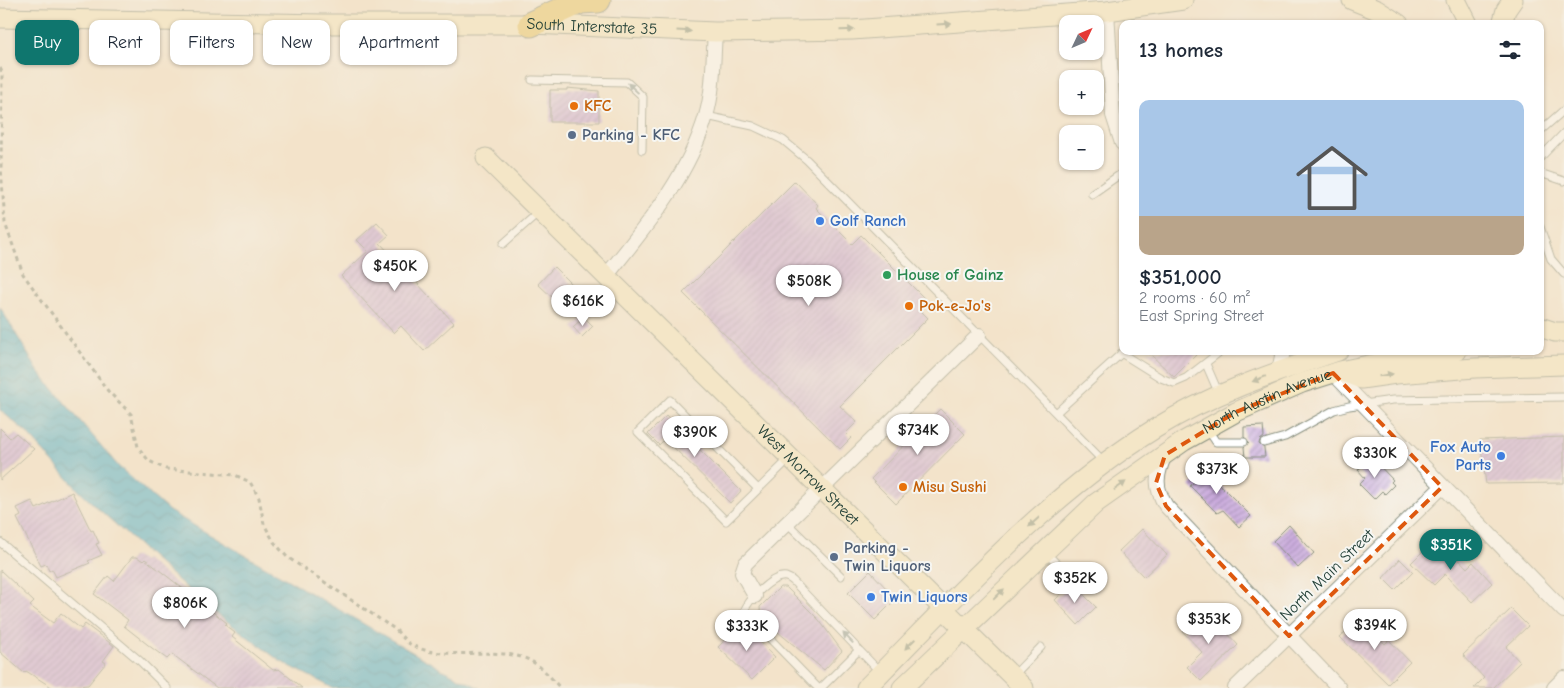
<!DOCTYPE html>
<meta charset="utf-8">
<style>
:root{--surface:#fff;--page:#f2f2f3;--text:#1f2937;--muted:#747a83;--line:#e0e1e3;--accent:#0f766e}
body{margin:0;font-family:"Comic Neue",sans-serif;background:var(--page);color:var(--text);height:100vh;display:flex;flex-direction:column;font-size:19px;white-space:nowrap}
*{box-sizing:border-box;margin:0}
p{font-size:16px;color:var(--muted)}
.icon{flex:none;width:28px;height:28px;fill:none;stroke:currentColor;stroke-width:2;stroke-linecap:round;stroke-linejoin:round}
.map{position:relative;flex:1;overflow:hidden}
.details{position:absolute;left:1119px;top:20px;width:425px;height:335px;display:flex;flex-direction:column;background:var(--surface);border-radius:10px;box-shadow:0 1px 4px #0004}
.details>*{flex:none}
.guide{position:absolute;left:15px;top:20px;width:475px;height:45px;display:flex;gap:10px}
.needle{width:32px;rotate:46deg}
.buttons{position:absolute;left:1059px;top:15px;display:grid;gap:10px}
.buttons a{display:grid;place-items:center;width:45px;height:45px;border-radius:10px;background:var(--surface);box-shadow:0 1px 4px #0004;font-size:25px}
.price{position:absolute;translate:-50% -42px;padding:0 11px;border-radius:18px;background:#fff;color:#222;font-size:16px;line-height:32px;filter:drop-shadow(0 1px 2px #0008)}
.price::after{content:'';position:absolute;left:50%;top:30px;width:15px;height:11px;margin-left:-8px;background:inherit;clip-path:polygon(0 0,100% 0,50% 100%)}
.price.active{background:var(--accent);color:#fff}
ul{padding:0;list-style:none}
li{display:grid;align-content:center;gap:10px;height:265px;padding:0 20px}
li+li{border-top:1px solid var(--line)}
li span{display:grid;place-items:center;height:155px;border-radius:10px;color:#555}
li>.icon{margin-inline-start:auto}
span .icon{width:90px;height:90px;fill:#fffc;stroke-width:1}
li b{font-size:21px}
h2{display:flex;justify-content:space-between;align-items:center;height:60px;padding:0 20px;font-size:21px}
.tag{padding:0 18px;border-radius:10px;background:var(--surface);box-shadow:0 1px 4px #0004;font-size:18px;line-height:45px}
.tag.active{background:var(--accent);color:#fff}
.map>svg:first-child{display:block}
</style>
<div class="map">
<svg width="1564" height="688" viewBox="0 0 1564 688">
<defs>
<pattern id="water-waves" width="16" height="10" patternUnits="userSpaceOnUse" patternTransform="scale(1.25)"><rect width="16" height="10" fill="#4dafcc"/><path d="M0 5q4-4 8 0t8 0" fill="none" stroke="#3f90a6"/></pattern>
<pattern id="building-hatch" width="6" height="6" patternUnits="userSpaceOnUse" patternTransform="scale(1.25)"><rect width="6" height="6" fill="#caaadd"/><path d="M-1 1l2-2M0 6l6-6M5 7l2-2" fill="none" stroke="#a38cb4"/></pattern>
</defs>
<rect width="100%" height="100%" fill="#f6f6f2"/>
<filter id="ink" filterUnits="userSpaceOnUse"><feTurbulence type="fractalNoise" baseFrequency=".02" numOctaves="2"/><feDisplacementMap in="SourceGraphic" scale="10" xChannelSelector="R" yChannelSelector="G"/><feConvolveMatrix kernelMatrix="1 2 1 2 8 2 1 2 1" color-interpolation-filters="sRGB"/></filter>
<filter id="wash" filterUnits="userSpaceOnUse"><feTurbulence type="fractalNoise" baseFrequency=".0096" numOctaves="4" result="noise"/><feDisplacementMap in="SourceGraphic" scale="20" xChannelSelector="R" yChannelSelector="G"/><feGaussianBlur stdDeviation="1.12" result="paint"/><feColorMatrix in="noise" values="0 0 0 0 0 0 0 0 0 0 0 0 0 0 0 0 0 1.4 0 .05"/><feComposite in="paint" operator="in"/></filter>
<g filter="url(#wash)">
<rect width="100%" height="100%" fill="#f3e3cb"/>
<path fill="url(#water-waves)" stroke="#367680" d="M0,307L38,371L119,467L169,511L443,670L480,688H333L280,661L213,611L148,554L80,492L26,432L0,410Z"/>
<g id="blocks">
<path fill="url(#building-hatch)" d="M567,88L599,91V122H550V90H567Z
M795,181L818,205L816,208L852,244L861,235L927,301L919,309L928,318L840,406L857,422L846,433L851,438L840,449L683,293Z
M377,222L389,235L380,243L454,323L424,351L401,326L394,333L341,276L368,251L357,240Z
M554,267L571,284L555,300L538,284Z
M584,317L593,326L582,337L573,327Z
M1147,351H1200L1174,377Z
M940,409L965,434L896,504L871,479Z
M666,416L741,491L730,503L665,439L659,445L648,434Z
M1263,426L1264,437L1260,440L1259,444L1264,448L1265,457H1245L1244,447L1249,442L1244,437V427Z
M0,428L10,438L16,433L34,449L0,480Z
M1564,437V483L1486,484L1480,440Z
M1371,457L1393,480L1391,482L1394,485L1385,494L1382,491L1374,499L1359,484L1365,478L1358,470Z
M1203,460L1207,472L1251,516L1239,527L1223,510L1217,513L1190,486L1195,481L1189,475Z
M72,492L91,531L93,530L99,543L96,544L102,555L88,561L90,563L56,577L52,569L49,571L46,564L41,566L17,518L21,516L17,508L32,501L36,509Z
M1289,525L1314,553L1298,568L1273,541Z
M1142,529L1167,555L1144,577L1119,551Z
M1432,542L1442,552L1447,547L1467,568L1473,562L1492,583L1472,602L1445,574L1434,585L1411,563Z
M132,557H137L143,561L145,559L227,623L225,625L235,633L232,637L273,670L279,669L302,688H217L172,654L167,659L152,648L124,626L128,620L94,594L108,576L114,581Z
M1400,559L1413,572L1395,590L1383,578Z
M0,570L34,602L30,606L53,623L61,613L81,629L85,624L114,646L103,661L106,663L88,685L53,688L26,671L24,673L0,652Z
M870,571L888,590L885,593L894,601L875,620L848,593Z
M1072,583L1096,607L1078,625L1055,600Z
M780,587H786L819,620L842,651L824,670L761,618L760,607Z
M1511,609L1528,626L1506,647L1520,662L1493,688H1474L1484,678L1463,655Z
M1206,610L1238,645L1201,681L1187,667L1202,652L1183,632Z
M1360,618L1385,644L1389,640L1410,662L1388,684L1340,637Z
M742,623L775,657L752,680L718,647Z"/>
</g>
</g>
<g filter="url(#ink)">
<use href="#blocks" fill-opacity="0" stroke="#899080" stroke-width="1"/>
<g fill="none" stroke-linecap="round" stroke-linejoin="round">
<defs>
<path id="lane" d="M532,80L627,82L643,97L642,150
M706,116L753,126L783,140L807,160L1105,463
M1540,131L1564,110
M1540,158L1564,133
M1540,173L1564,181
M1092,194L1122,173
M1540,227L1551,259L1564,274
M503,244L540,211
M1121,353L1161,378L1174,383L1186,378L1221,351
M1206,364L1219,394
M1057,412L1123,352
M1208,430L1216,442H1244
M1264,443L1285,437L1334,410L1349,406L1393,400L1564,397
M758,489L670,400L638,432L726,521L789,459
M787,523L841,576
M0,542L140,661L167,688
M1046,553L1065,572
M1013,676L1041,647
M818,688L744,612C747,601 773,574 786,577C789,578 791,579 793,581L881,673
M821,688L859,650"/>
<path id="street" d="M1107,11L1113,115L1122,143
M607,275C646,226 688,177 706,116C714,89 713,60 715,32
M1279,371L1283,351
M1333,373L1564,611
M1165,455C1156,475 1154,487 1166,506L1339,688
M755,596L742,573L745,564L979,335
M1235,688L1442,487
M1554,688L1564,678"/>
<g id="secondary">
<path d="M1352,0L1377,10L1399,24"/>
<path d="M1456,0L1468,24"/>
<path id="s1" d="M0,18L322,24H531L715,32L852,30L1107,11L1183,0"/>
<path d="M1502,24L1506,10L1513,0"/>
<path id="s2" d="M486,158L1024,688"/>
<path d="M1540,327L1555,332H1564"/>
<path d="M1343,372L1361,379L1396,374L1475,368L1564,365"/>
<path d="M866,688C957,596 1046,496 1156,428C1212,393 1276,372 1338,351"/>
<path id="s3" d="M902,688L1096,503L1184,441L1236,412L1302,383L1340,371L1378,363L1457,351"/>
</g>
<path id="highway" d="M531,24L581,1L598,0"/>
</defs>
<use href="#lane" stroke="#899080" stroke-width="9"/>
<use href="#street" stroke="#899080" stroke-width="16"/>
<use href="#secondary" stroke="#899080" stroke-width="21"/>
<use href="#highway" stroke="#899080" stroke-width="27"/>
<path stroke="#899080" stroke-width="3" stroke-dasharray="4 4" stroke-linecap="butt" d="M0,68L2,72L1,167L5,223L23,274L108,391L131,414L138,447L149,461L166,469L235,475L250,482L259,498L264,524L274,542L287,557L396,630C400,634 405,641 410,644C440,662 488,647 521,657C537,661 550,676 560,688"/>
<use href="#lane" stroke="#fff" stroke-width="7"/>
<use href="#street" stroke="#fff" stroke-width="14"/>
<use href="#secondary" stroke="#f6e9c3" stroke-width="19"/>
<use href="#highway" stroke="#e9c769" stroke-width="25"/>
</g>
<defs><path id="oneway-solid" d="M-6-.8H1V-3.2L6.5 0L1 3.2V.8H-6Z" transform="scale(1.25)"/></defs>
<g fill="#8a937c">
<use href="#oneway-solid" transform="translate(944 24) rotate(-4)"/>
<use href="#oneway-solid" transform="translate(847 30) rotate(-1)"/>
<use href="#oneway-solid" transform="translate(684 31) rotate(3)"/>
<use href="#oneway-solid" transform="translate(1386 375) rotate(-9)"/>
<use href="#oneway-solid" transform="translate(1259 379) rotate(158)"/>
<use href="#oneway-solid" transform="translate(1120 486) rotate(-35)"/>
<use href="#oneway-solid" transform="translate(1034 522) rotate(138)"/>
<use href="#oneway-solid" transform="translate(999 594) rotate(-44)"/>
<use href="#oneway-solid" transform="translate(910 644) rotate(135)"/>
</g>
<g fill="#8f9e9a">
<use href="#oneway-solid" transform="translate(633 88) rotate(-137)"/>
<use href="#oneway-solid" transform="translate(848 638) rotate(-134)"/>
</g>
</g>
<path d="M0 0H1564V688H0ZM1333,373L1442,487L1289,636L1166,506L1156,483L1165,455L1236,412Z" fill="#f3e3cb" fill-opacity=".55" fill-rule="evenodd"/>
<path fill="none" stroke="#de580e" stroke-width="4" stroke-dasharray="10 6" stroke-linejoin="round" d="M1333,373L1442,487L1289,636L1166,506L1156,483L1165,455L1236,412Z"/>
<g fill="#e8710a" stroke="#f6f6f2" stroke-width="2">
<circle cx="574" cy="106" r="5"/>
<circle cx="909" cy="306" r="5"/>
<circle cx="903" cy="487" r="5"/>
</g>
<g fill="#5c6f8a" stroke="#f6f6f2" stroke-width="2">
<circle cx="572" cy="135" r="5"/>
<circle cx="834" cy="557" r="5"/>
</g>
<g fill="#3f7fe0" stroke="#f6f6f2" stroke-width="2">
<circle cx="820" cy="221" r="5"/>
<circle cx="1501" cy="456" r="5"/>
<circle cx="871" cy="597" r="5"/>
</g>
<circle fill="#2e9e5b" stroke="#f6f6f2" stroke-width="2" cx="887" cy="275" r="5"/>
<g text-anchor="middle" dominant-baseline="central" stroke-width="4" stroke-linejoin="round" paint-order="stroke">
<g font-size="16" fill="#1f3d34" stroke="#f6f6f2">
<text stroke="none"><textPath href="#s1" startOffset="592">South Interstate 35</textPath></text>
<text stroke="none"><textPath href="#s3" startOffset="468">North Austin Avenue</textPath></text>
<text stroke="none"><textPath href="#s2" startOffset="452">West Morrow Street</textPath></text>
<text transform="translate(1327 575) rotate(-44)">North Main Street</text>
</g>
<g font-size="16" font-weight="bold" fill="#c56008" stroke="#f6f6f2" text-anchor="start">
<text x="584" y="106">KFC</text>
<text x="919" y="306">Pok-e-Jo's</text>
<text x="913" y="487">Misu Sushi</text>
</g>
<g font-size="16" font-weight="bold" fill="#4e5e75" stroke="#f6f6f2" text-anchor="start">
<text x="582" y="135">Parking - KFC</text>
<text x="844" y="548">Parking -<tspan x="844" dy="18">Twin Liquors</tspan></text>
</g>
<g font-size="16" font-weight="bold" fill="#366cbe" stroke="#f6f6f2" text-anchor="start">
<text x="830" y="221">Golf Ranch</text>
<text x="1491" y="447" text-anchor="end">Fox Auto<tspan x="1491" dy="18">Parts</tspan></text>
<text x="881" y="597">Twin Liquors</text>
</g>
<g font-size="16" font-weight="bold" fill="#27864d" stroke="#f6f6f2" text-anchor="start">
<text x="897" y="275">House of Gainz</text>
</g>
</g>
</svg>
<div class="buttons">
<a><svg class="needle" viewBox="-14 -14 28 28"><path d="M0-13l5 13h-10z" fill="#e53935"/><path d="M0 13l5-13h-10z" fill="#747a83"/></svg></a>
<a>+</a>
<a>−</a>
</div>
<b class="price" style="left:395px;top:292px">$450K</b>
<b class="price" style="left:809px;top:307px">$508K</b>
<b class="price" style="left:583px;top:327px">$616K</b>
<b class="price" style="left:918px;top:456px">$734K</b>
<b class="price" style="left:695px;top:458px">$390K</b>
<b class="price" style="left:1375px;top:479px">$330K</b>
<b class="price" style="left:1217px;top:495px">$373K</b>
<b class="price active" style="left:1451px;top:571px">$351K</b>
<b class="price" style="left:1075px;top:604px">$352K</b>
<b class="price" style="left:185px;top:629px">$806K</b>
<b class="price" style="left:1209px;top:645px">$353K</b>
<b class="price" style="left:1375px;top:651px">$394K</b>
<b class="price" style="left:747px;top:652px">$333K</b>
<div class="guide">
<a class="tag active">Buy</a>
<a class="tag">Rent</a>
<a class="tag">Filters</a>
<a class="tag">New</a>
<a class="tag">Apartment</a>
</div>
<section class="details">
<h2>13 homes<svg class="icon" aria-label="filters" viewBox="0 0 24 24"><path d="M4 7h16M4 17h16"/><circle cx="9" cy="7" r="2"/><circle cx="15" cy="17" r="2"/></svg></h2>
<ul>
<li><span style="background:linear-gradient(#a9c7e8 75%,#b9a48a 0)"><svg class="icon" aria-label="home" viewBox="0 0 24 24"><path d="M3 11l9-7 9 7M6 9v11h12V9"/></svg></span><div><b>$351,000</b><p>2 rooms · 60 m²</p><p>East Spring Street</p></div></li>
</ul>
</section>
</div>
